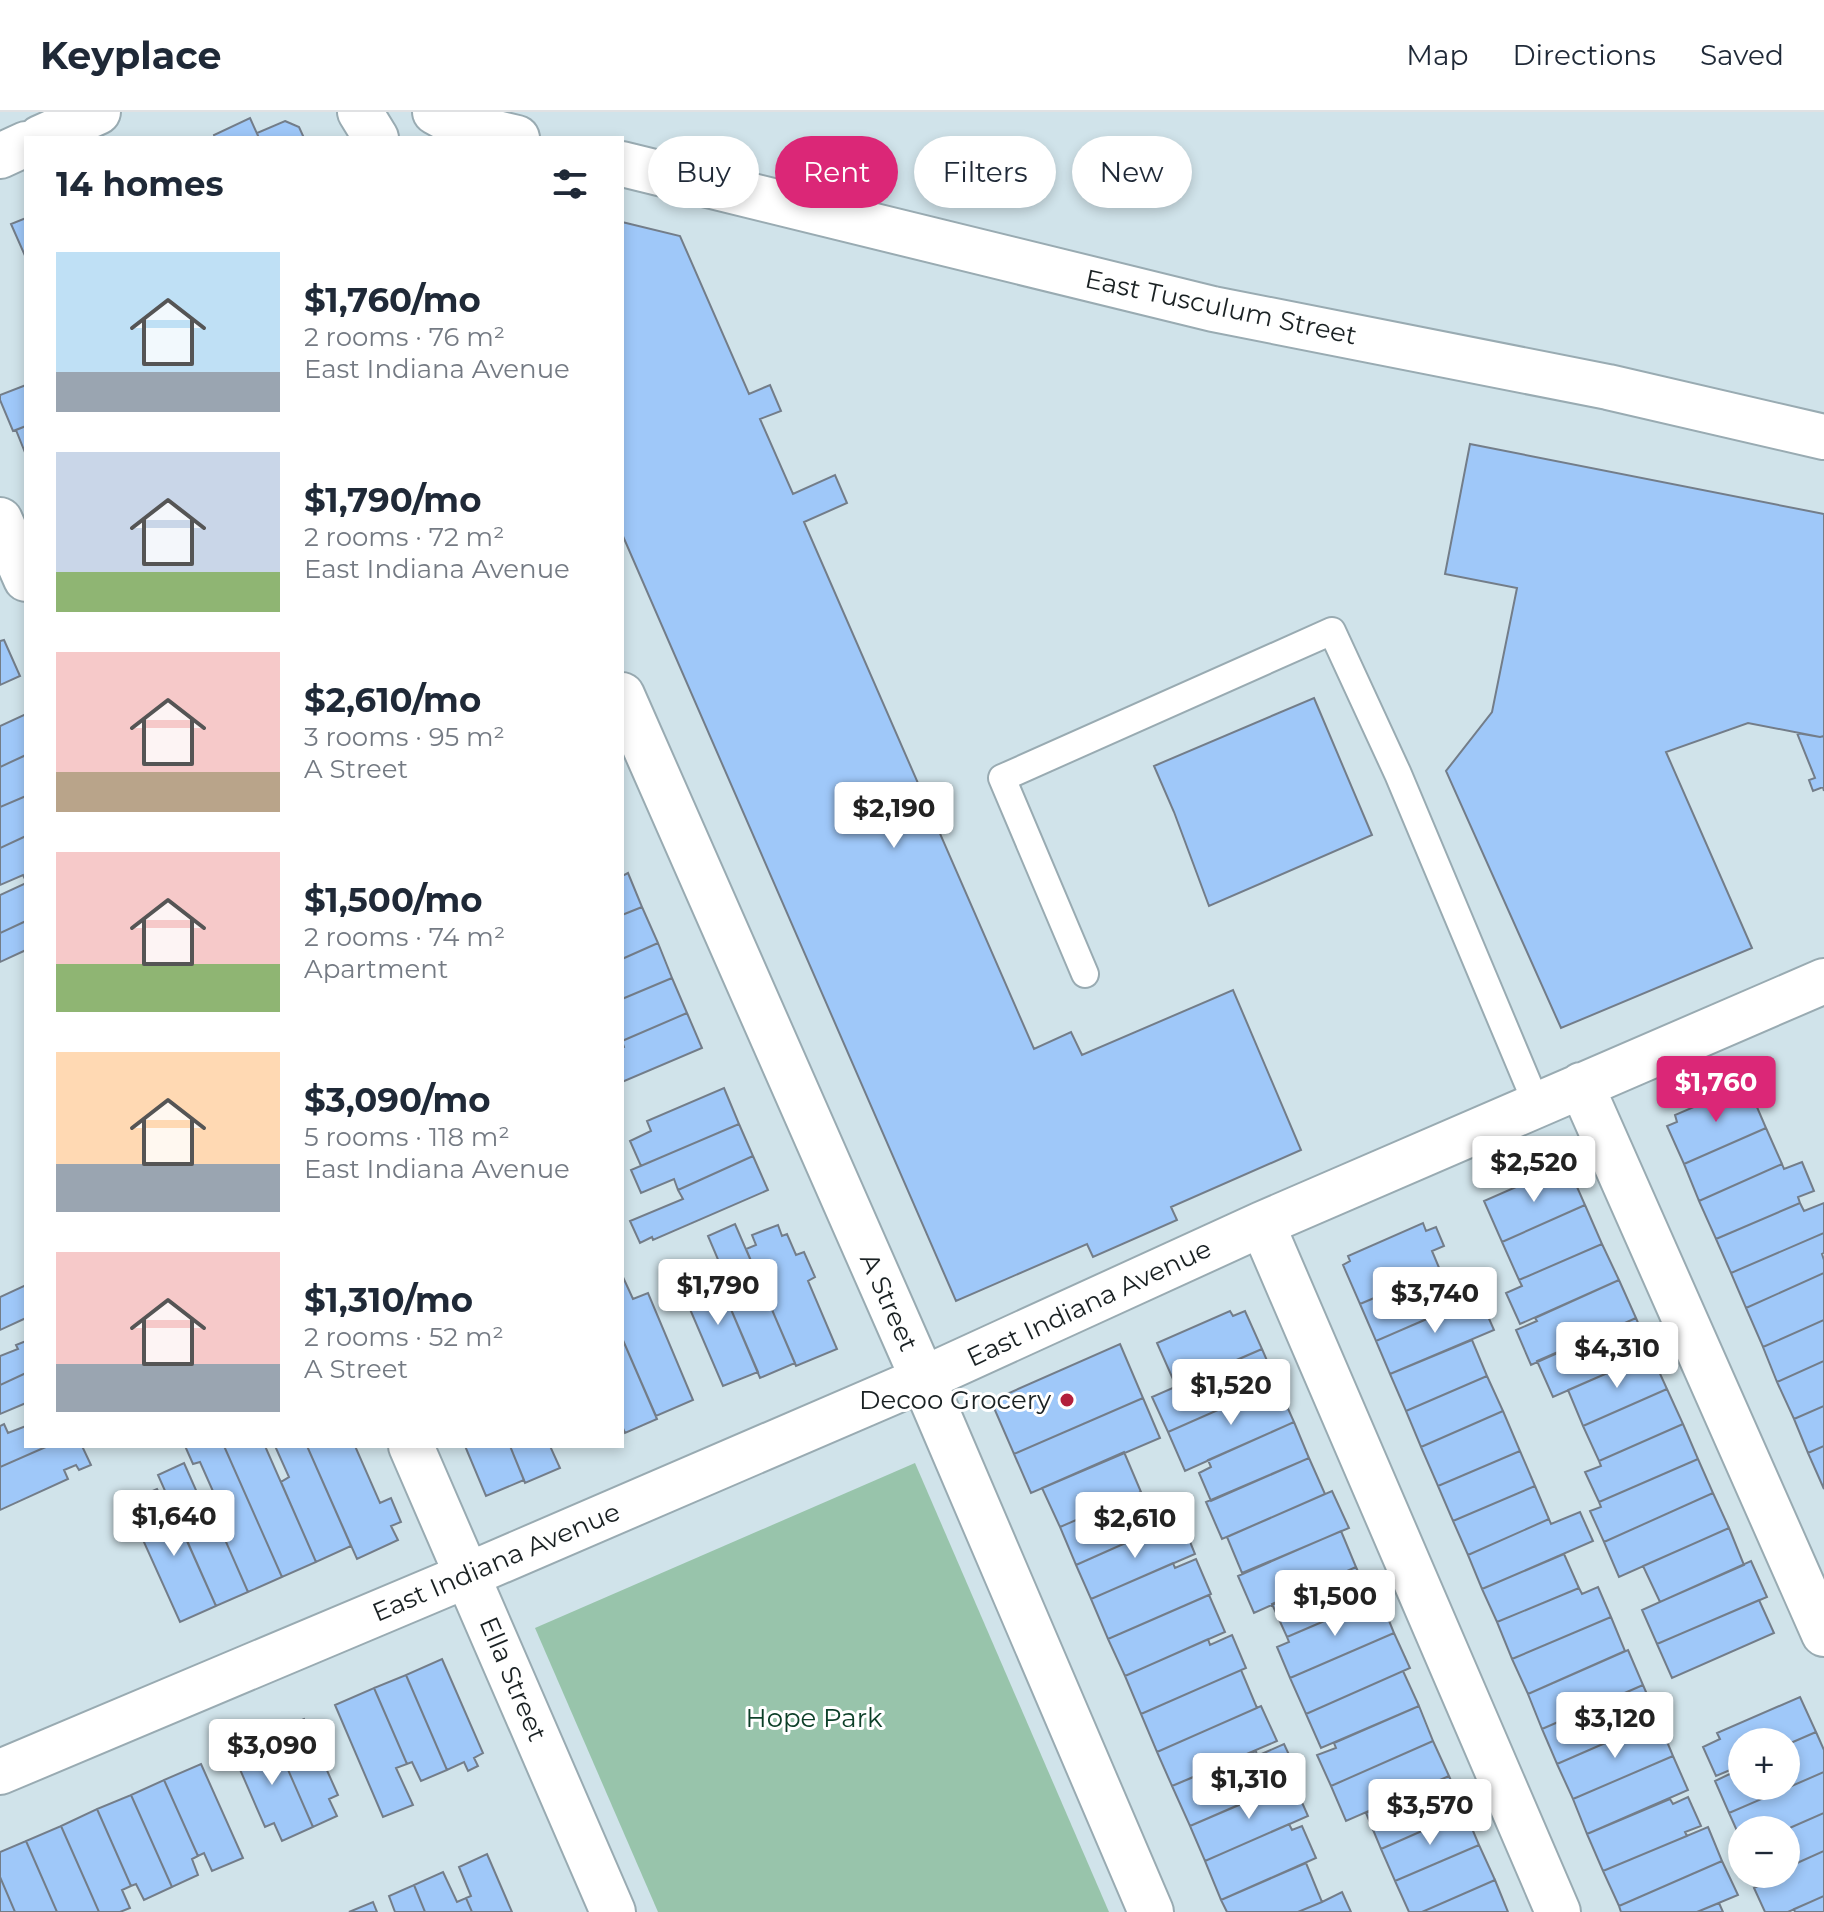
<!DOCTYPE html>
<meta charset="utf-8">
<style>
:root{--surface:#fff;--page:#f6f6f7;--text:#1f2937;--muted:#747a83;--line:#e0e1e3;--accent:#db2777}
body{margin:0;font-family:Montserrat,sans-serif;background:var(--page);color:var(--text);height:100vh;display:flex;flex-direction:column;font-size:30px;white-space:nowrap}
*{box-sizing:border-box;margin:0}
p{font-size:26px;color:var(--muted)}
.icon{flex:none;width:44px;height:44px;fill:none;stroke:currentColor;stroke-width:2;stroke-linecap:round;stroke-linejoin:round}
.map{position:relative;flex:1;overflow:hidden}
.panel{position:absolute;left:24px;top:24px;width:600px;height:1312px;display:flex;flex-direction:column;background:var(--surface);border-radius:0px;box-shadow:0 4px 12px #0003}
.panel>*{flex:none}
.guide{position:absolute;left:648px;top:24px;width:760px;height:72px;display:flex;gap:16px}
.tools{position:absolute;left:1728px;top:1616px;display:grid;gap:16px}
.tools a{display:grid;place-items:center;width:72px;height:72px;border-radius:50%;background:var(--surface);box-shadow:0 4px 12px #0003;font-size:40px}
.price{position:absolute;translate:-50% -68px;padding:0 18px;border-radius:8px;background:#fff;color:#222;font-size:26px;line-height:52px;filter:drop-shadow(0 2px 4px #0008)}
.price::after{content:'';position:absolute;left:50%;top:48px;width:24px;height:18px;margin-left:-12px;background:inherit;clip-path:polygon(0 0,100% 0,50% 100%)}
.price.current{background:var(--accent);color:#fff}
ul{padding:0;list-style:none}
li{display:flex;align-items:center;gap:24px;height:200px;padding:0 32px}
li span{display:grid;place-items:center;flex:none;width:224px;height:160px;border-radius:0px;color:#555}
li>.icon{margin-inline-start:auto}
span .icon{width:96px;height:96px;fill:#fffc;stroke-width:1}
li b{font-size:34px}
h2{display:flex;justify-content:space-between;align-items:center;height:96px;padding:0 32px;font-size:34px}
.tag{padding:0 28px;border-radius:36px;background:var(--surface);box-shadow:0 4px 12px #0003;font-size:28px;line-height:72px}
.tag.current{background:var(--accent);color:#fff}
header{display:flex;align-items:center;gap:48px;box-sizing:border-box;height:112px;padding:0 40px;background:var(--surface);border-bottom:2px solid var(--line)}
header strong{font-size:38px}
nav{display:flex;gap:44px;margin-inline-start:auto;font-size:28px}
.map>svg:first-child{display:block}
</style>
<header>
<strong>Keyplace</strong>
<nav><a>Map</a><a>Directions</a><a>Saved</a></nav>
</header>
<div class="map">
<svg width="1824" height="1800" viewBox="0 0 1824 1800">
<rect width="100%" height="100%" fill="#d0e3ea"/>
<path fill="#98c4ab" d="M915,1351L1109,1800H658L535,1516Z"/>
<path fill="#9fc8f9" stroke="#737d89" stroke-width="2" d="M250,6L259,26H215L214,23Z
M285,9L299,15L304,26H259L257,21Z
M26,106V146L11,112Z
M622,110L680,124L749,282L770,273L781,299L760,307L793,382L835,363L847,391L804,410L1034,937L1071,920L1082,943L1233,878L1301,1038L1171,1095L1177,1108L1093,1145L1087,1132L956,1189L622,422Z
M26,273V314L13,319L0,288V283Z
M26,314V343L16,318Z
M1470,332L1824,402V624L1820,625L1748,611L1666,640L1752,836L1561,916L1446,659L1492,600L1517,476L1445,462Z
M4,528L20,564L0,573V529Z
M1314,586L1372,723L1209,794L1174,700L1154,654Z
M26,602V643L0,655V614Z
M1797,621L1820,625L1824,624V679L1823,675L1813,679L1809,668L1815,666Z
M26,643V684L0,695V655Z
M26,684V724L0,736V695Z
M26,724V769L23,763L0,773V736Z
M628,761L642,795L622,803V764Z
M26,771V809L0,821V783Z
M642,795L658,831L622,847V803Z
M26,809V838L0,850V821Z
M658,831L672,866L622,887V847Z
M672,866L687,901L622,929V887Z
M687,901L702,936L622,970V936L624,935L622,929Z
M1747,972L1766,1016L1684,1052L1667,1014L1677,1010L1675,1003Z
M724,976L739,1012L641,1054L630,1029L651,1019L647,1009Z
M739,1012L753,1044L678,1078L674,1067L641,1081L631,1058Z
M1766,1016L1782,1052L1699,1089L1684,1052Z
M753,1044L768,1078L653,1128L652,1125L640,1131L630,1109L683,1087L678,1078Z
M1802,1050L1814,1079L1798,1085L1800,1091L1716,1127L1699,1089L1782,1052L1784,1057Z
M1557,1057L1560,1063L1570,1059L1585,1093L1502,1130L1484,1089Z
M1800,1091L1804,1099L1824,1091V1121L1731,1161L1716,1127Z
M1585,1093L1602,1132L1519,1168L1502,1130Z
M1423,1111L1426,1119L1436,1115L1444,1134L1432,1139L1440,1158L1360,1192L1343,1153L1350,1149L1348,1144Z
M735,1112L795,1251L760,1266L724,1181L731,1178L708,1124Z
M778,1113L782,1124L787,1122L796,1143L804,1140L815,1165L808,1169L837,1237L796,1254L746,1137L756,1133L752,1123Z
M1824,1121V1141L1822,1142L1824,1148V1161L1746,1196L1731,1161Z
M1602,1132L1619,1168L1520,1212L1506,1181L1522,1174L1519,1168Z
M706,1155L718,1183L724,1181L758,1260L723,1274L677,1167Z
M1440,1158L1449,1180L1470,1171L1476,1186L1376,1229L1360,1192Z
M1824,1161V1208L1763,1235L1746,1196Z
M622,1163L633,1187L648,1181L693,1288L656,1304L622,1226Z
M1619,1168L1636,1206L1531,1253L1516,1218L1537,1209L1535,1206Z
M26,1173V1206L0,1218V1185Z
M1479,1184L1494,1218L1390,1262L1376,1229Z
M1230,1199L1233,1204L1245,1199L1262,1237L1176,1274L1157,1231Z
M1636,1206L1651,1242L1553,1285L1537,1249Z
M1824,1208V1249L1777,1270L1763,1235Z
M622,1226L657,1307L625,1321L622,1314Z
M1472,1228L1487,1264L1406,1299L1390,1262Z
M26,1229V1261L0,1273V1244L18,1237L16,1233Z
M1120,1232L1143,1286L1014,1342L991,1289Z
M1262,1237L1277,1272L1168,1320L1152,1285Z
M1651,1242L1667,1277L1583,1314L1568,1278Z
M1824,1249V1294L1794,1307L1777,1270Z
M26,1261V1291L0,1302V1273Z
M1487,1264L1503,1299L1421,1335L1406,1299Z
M1277,1272L1294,1310L1185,1359L1168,1320Z
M1667,1277L1683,1312L1599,1349L1583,1314Z
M1143,1286L1160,1326L1031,1381L1014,1342Z
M1824,1294V1334L1808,1341L1794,1307Z
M1503,1299L1520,1339L1438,1374L1421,1335Z
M1294,1310L1309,1346L1211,1389L1199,1361L1211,1355L1208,1348Z
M4,1312L8,1321L26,1314V1334H48L0,1355V1314Z
M1683,1312L1698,1347L1599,1390L1585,1360L1601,1354L1599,1349Z
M48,1334H82L91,1353L79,1358L76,1353L64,1358L68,1367L0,1398V1355Z
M185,1334H224L282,1465L248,1480L212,1398L220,1395L200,1350L193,1352Z
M224,1334H265L316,1450L282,1465Z
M275,1334H307L351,1434L316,1450L281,1370L289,1365Z
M307,1334H355L380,1391L391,1386L401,1410L391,1414L398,1428L357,1447Z
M465,1334H510L524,1368L486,1384Z
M510,1334H550L560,1356L525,1371Z
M1824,1334V1377L1808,1341Z
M1520,1339L1535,1374L1453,1409L1438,1374Z
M1124,1340L1141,1380L1060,1415L1042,1376Z
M1309,1346L1325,1382L1222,1427L1206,1390Z
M1698,1347L1713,1381L1604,1430L1590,1399L1601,1395L1599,1390Z
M184,1351L206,1401L212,1398L248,1480L216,1494L158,1363Z
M1535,1374L1549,1407L1468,1443L1453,1409Z
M157,1377L164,1391L169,1389L216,1494L180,1510L143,1428L150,1424L138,1396L140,1395L136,1386Z
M1332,1379L1349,1416L1242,1461L1227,1425Z
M1141,1380L1157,1417L1076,1453L1060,1415Z
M1713,1381L1729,1416L1619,1465L1604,1430Z
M1580,1400L1593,1429L1482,1477L1468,1443L1549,1407L1551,1412Z
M1182,1410L1195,1442L1091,1487L1076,1453L1157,1417L1159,1420Z
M1729,1416L1744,1453L1660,1490L1643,1454Z
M1341,1419L1356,1455L1254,1501L1238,1464Z
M1564,1442L1579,1476L1497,1510L1482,1477Z
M1196,1447L1211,1482L1108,1527L1091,1487L1173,1451L1175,1456Z
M1751,1449L1767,1485L1657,1532L1642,1498Z
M1356,1455L1371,1489L1287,1525L1272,1492Z
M1598,1475L1611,1505L1512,1547L1497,1510L1579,1476L1582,1482Z
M1209,1483L1225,1520L1125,1564L1108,1527Z
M1759,1488L1774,1521L1672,1566L1657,1532Z
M1371,1489L1373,1494L1381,1489L1394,1521L1290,1566L1277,1535L1289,1530L1287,1525Z
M1611,1505L1625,1539L1528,1582L1512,1547Z
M1394,1521L1410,1556L1306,1602L1290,1566Z
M1232,1523L1246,1556L1141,1602L1125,1564L1208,1527L1210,1533Z
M1628,1538L1643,1573L1542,1617L1528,1582Z
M442,1547L483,1641L474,1646L478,1654L468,1659L464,1650L447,1658L406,1563Z
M1241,1558L1257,1596L1157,1640L1141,1602Z
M1403,1559L1419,1594L1321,1636L1306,1602Z
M406,1563L447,1658L421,1669L412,1650L407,1652L374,1576Z
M1643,1573L1658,1608L1557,1652L1542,1617Z
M374,1576L407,1652L396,1656L413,1693L383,1705L335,1593Z
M1800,1585L1816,1620L1786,1633V1630H1742V1653L1716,1664L1703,1635L1720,1627L1717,1621Z
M1261,1594L1277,1629L1172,1674L1157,1640Z
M1419,1594L1433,1629L1331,1674L1317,1643L1336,1636L1334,1631Z
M304,1607L338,1683L329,1687L337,1704L313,1715L272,1621Z
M1658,1608L1673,1644L1573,1687L1557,1652Z
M1816,1620L1824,1638V1660L1729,1701L1715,1669L1734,1660L1732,1657L1742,1653V1674H1786V1633Z
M272,1621L313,1715L282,1729L274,1711L265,1715L232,1639Z
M1433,1629L1449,1664L1346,1709L1331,1674Z
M1284,1632L1290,1645L1264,1656L1273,1678L1190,1714L1172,1674L1256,1639L1257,1644Z
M1673,1644L1688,1678L1587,1722L1573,1687Z
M201,1652L243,1746L212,1759L204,1741L198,1744L164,1668Z
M1824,1660V1701L1785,1718H1742V1730L1729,1701Z
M1449,1664L1465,1700L1381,1737L1366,1701Z
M164,1668L198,1744L192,1747L198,1763L172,1775L131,1683Z
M1293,1670L1308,1704L1205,1749L1190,1714Z
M131,1683L172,1775L144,1788L136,1772L131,1774L97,1697Z
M1688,1685L1701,1714L1685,1720L1687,1724L1603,1759L1587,1722L1670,1687L1673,1692Z
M97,1697L131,1774L122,1778L130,1796L120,1800H99L61,1714Z
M1465,1700L1479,1733L1395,1769L1381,1737Z
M1824,1701V1739L1786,1756L1785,1718Z
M1289,1712L1292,1718L1302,1714L1316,1746L1221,1788L1205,1749Z
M61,1714L99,1800H57L26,1729Z
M1708,1715L1722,1749L1619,1794L1603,1759Z
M26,1729L57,1800H15L0,1765V1740Z
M1479,1733L1495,1768L1422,1800H1409L1395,1769Z
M1824,1739V1784L1788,1800H1765L1754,1776L1779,1764L1778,1762H1786V1756Z
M487,1742L512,1800H472L466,1786L471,1784L459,1755Z
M1722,1749L1738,1783L1697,1800H1621L1619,1794Z
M1306,1751L1322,1790L1298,1800H1227L1221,1788Z
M443,1760L457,1790L466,1786L472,1800H425L414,1773Z
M0,1765L15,1800H0Z
M1495,1768L1508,1800H1422Z
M414,1773L425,1800H395L389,1784Z
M1342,1780L1351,1800H1298L1322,1790Z
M1824,1784V1800H1795L1794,1797Z
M373,1790L377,1800H349Z
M1719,1791L1723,1800H1697Z"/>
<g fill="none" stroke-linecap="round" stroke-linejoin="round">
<defs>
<path id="service" d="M1085,862L1002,666L1332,519L1398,662L1537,993"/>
<path id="minor" d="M360,0L376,26
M435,0L455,11L517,26
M40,26L98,0
M0,44L26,32
M622,52L1213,197L1608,275L1824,325
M0,408L26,467
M622,583L923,1267L1151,1800
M1581,973L1824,1522
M1262,1112L1558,1800
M411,1334L613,1800
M0,1660L468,1463L923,1267L1262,1112L1824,869"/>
</defs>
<use href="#service" stroke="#99abb2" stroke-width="30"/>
<use href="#minor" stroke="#99abb2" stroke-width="48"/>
<use href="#service" stroke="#fff" stroke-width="26"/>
<use href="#minor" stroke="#fff" stroke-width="44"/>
</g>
<circle fill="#b21f3c" stroke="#fff" stroke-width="3" cx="1067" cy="1288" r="8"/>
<g text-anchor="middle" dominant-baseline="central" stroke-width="6" stroke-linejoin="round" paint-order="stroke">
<g font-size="26" fill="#1a2123" stroke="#fff">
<text transform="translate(1221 195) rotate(12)">East Tusculum Street</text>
<text transform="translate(889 1190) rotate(66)">A Street</text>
<text transform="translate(1089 1191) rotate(-25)">East Indiana Avenue</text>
<text transform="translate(496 1450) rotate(-23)">East Indiana Avenue</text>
<text transform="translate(513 1567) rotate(67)">Ella Street</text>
</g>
<g font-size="26" fill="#1a2123" stroke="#fff" text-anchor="end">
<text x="1051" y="1288">Decoo Grocery</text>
</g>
<g font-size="26" fill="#0c3f28" stroke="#fff">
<text x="814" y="1606">Hope Park</text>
</g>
</g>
</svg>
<div class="tools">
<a>+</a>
<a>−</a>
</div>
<b class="price" style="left:894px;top:738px">$2,190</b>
<b class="price current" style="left:1716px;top:1012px">$1,760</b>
<b class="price" style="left:1534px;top:1092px">$2,520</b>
<b class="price" style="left:718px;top:1215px">$1,790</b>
<b class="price" style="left:1435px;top:1223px">$3,740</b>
<b class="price" style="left:1617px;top:1278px">$4,310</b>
<b class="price" style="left:1231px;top:1315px">$1,520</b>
<b class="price" style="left:174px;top:1446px">$1,640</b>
<b class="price" style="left:1135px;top:1448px">$2,610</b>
<b class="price" style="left:1335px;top:1526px">$1,500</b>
<b class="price" style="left:1615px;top:1648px">$3,120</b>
<b class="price" style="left:272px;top:1675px">$3,090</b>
<b class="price" style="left:1249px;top:1709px">$1,310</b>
<b class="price" style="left:1430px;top:1735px">$3,570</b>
<div class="guide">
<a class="tag">Buy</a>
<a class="tag current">Rent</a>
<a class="tag">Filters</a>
<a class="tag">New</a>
</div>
<section class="panel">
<h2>14 homes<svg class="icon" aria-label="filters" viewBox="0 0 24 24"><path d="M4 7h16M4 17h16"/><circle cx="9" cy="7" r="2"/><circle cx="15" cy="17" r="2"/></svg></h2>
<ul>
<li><span style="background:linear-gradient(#bfe0f5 75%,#9aa5b1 0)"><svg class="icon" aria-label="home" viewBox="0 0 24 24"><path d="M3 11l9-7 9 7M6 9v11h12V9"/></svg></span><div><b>$1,760/mo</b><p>2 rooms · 76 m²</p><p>East Indiana Avenue</p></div></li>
<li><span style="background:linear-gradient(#c9d6e8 75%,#8fb573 0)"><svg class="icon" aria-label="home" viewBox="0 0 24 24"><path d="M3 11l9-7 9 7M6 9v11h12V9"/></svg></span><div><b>$1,790/mo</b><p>2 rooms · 72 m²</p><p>East Indiana Avenue</p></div></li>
<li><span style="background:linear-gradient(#f6c9c9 75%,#b9a48a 0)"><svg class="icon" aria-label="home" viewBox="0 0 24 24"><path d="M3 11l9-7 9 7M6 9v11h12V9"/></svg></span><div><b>$2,610/mo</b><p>3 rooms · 95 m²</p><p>A Street</p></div></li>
<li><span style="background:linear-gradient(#f6c9c9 70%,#8fb573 0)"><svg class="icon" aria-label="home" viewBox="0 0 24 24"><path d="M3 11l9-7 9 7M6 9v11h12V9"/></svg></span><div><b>$1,500/mo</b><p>2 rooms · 74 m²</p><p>Apartment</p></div></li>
<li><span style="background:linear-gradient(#ffd9b3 70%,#9aa5b1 0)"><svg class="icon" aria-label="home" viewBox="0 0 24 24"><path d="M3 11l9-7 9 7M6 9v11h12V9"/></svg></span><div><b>$3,090/mo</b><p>5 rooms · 118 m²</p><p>East Indiana Avenue</p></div></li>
<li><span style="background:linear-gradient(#f6c9c9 70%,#9aa5b1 0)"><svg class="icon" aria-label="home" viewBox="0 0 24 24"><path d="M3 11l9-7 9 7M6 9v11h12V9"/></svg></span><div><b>$1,310/mo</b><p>2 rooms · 52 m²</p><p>A Street</p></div></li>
</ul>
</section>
</div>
